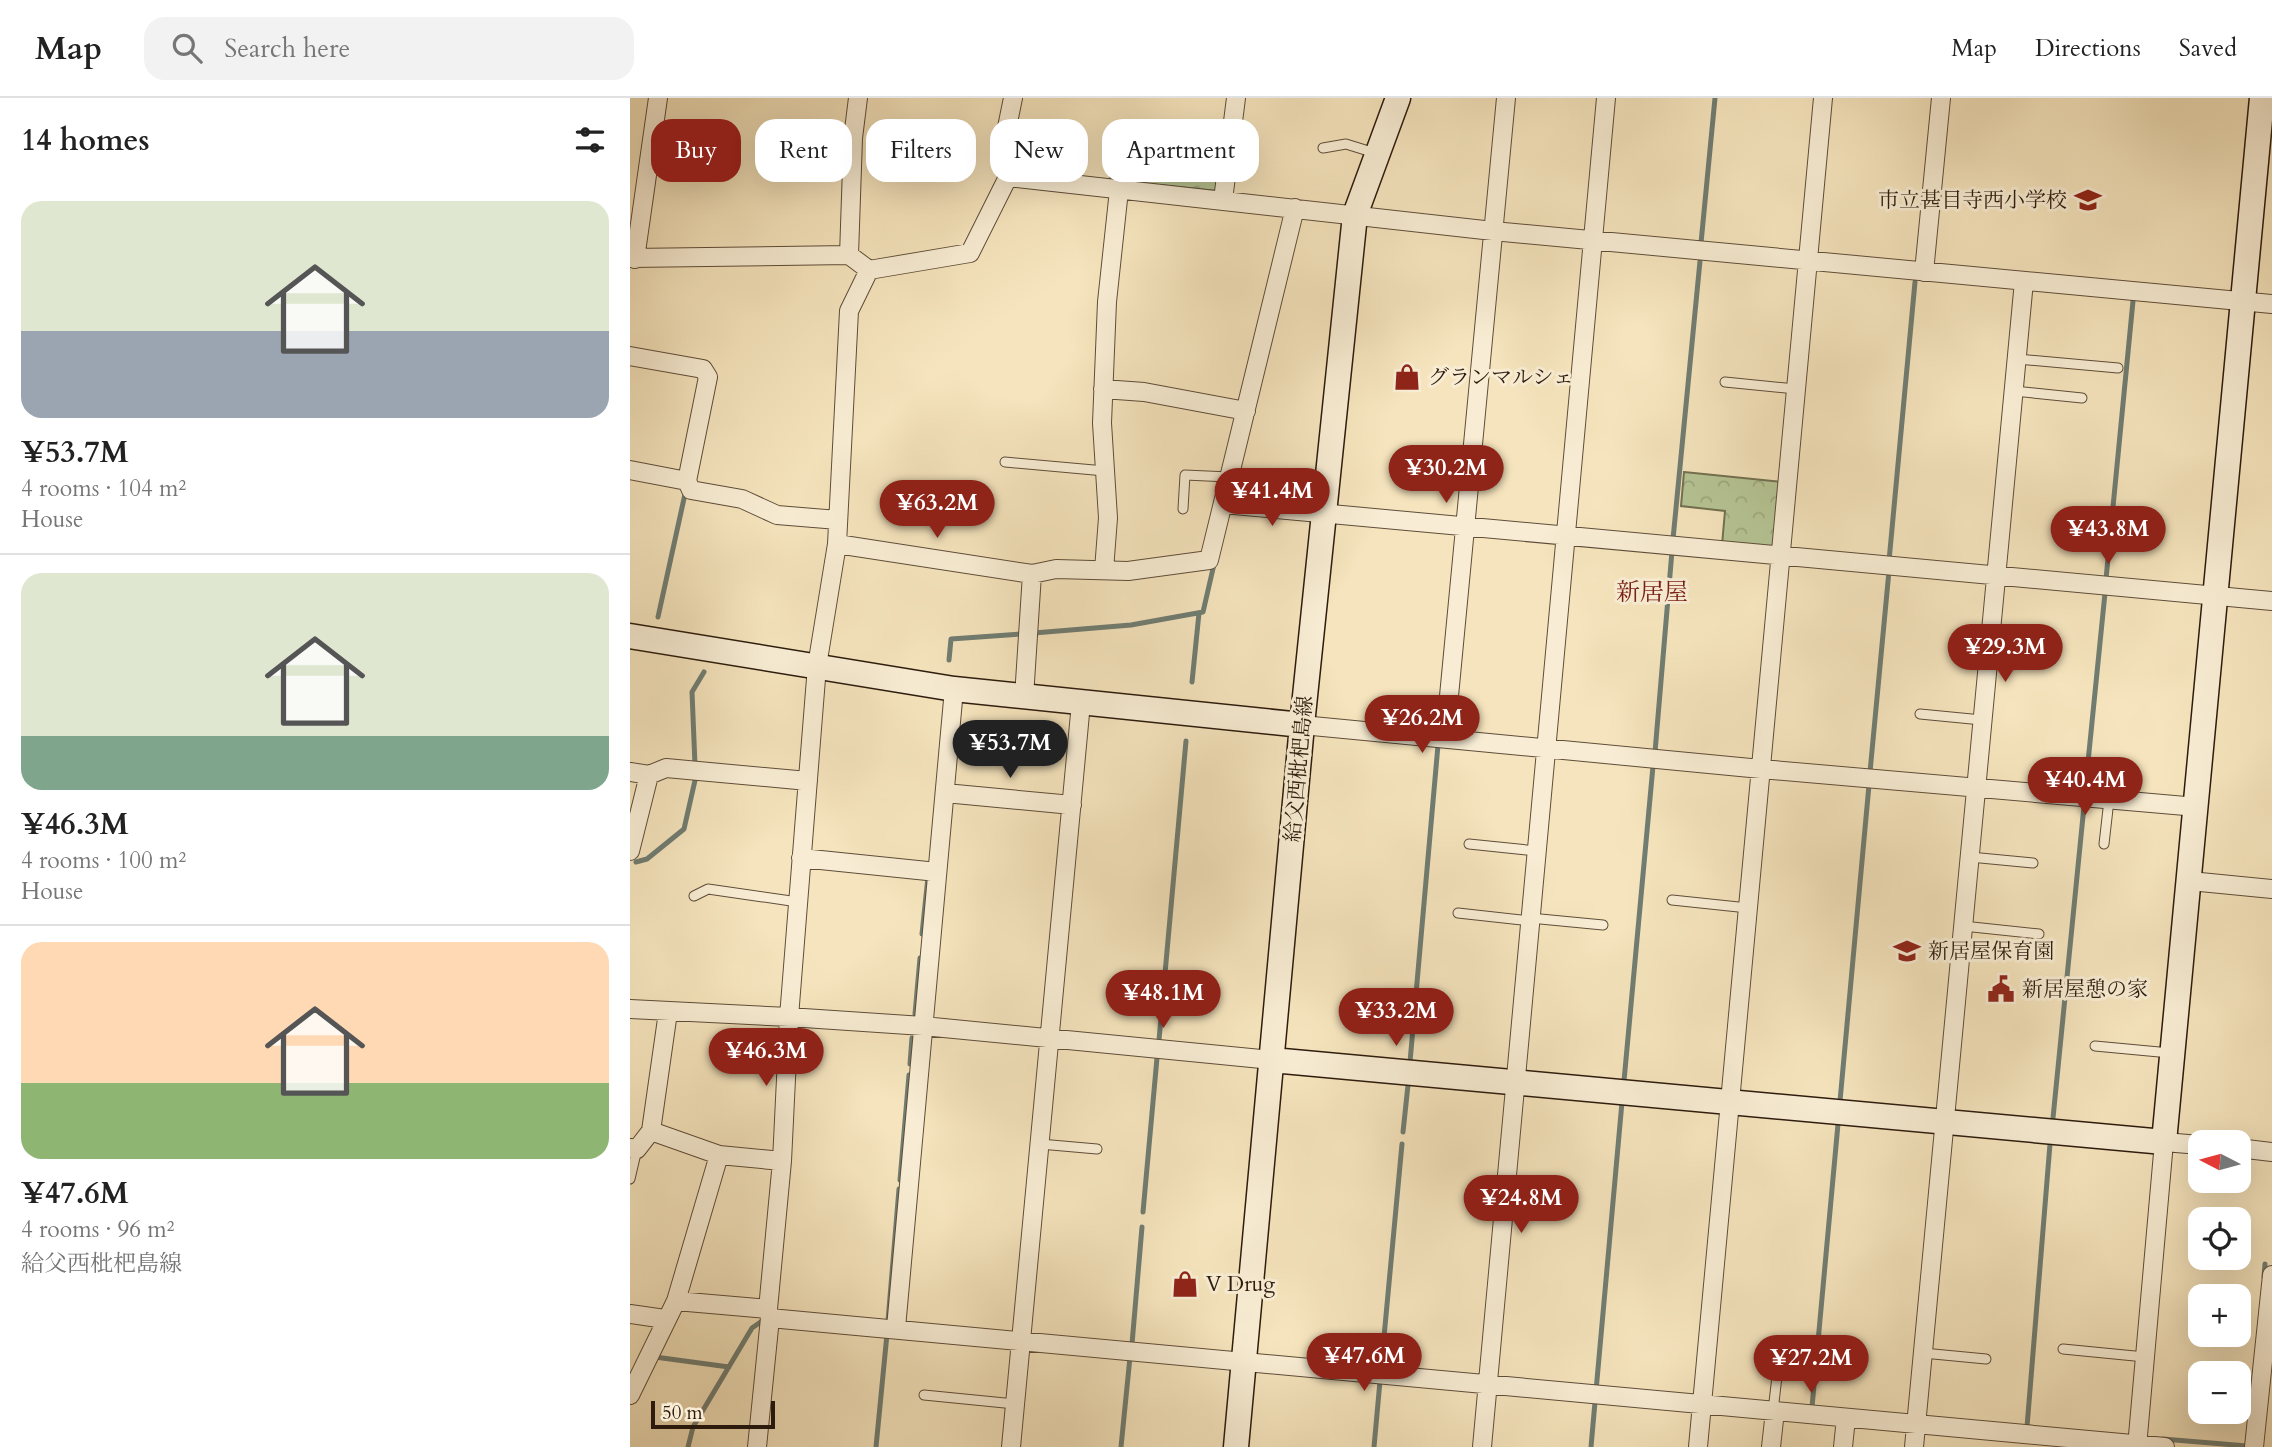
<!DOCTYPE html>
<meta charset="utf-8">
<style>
:root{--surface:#fff;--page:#f2f2f2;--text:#222;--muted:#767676;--line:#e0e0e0;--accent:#8f2418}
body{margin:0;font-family:Cardo,"Noto Serif JP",serif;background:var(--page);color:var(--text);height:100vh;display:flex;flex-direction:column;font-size:26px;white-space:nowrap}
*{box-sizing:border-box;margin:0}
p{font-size:23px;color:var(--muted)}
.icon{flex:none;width:38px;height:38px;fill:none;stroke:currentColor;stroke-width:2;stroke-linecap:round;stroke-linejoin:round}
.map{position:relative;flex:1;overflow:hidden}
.side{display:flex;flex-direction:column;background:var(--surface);width:630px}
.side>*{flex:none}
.banner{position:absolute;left:21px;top:21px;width:665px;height:63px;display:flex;gap:14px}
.needle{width:46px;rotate:276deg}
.controls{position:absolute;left:1558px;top:1032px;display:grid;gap:14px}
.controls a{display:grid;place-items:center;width:63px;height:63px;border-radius:14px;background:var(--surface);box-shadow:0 7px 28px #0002;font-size:35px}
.scale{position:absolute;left:21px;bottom:18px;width:124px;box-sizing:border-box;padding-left:7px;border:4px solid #2d1b0d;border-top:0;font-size:19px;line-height:24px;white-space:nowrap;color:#2d1b0d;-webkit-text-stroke:5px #f8edd4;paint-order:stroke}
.price{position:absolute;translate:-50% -60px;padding:0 16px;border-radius:24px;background:var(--accent);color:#fff;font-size:23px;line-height:46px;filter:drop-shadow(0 2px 4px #0008)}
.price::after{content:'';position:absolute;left:50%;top:42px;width:21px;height:16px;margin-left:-10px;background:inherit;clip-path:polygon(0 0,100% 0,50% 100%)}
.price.active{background:#222;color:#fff}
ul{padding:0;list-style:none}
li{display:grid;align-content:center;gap:14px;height:371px;padding:0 21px}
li+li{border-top:2px solid var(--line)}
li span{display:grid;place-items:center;height:217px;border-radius:21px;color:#555}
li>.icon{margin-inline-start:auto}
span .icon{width:126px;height:126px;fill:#fffc;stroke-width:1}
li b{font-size:30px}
h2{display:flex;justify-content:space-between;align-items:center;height:84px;padding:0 21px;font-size:30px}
.chip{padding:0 24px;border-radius:21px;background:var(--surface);box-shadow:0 7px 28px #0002;font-size:24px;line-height:63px}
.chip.active{background:var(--accent);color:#fff}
header{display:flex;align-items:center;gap:42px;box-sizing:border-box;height:98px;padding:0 35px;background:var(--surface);border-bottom:2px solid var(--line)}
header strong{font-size:33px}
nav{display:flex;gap:38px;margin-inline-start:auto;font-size:24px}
.search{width:490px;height:63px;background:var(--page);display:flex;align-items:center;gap:18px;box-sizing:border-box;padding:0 24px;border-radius:21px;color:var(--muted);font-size:26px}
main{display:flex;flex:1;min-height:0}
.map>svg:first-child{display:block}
</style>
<header>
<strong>Map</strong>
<div class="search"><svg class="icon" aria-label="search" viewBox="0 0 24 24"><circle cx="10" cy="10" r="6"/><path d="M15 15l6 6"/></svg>Search here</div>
<nav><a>Map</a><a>Directions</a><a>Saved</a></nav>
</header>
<main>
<section class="side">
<h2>14 homes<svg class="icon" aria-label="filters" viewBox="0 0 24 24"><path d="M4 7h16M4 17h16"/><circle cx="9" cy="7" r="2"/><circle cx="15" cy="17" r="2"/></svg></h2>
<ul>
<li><span style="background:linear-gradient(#dfe7d0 60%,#9aa5b1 0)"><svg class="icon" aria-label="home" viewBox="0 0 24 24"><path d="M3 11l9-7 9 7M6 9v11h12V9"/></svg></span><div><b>¥53.7M</b><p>4 rooms · 104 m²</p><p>House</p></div></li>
<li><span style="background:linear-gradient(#dfe7d0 75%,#7fa58c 0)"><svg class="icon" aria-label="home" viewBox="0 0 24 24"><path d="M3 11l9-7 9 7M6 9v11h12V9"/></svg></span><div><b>¥46.3M</b><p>4 rooms · 100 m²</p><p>House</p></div></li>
<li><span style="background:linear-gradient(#ffd9b3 65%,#8fb573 0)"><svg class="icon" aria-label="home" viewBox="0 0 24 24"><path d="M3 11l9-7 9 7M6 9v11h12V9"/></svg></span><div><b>¥47.6M</b><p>4 rooms · 96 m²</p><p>給父西枇杷島線</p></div></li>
</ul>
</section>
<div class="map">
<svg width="1642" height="1349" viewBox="0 0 1642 1349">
<defs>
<pattern id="cemetery-stones" width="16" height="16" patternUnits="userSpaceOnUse" patternTransform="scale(1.75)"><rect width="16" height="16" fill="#b6c595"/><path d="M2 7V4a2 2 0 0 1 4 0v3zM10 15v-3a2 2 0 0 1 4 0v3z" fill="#9da97f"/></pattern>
<pattern id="park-crowns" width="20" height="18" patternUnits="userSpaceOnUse" patternTransform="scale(1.75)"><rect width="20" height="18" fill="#b6c595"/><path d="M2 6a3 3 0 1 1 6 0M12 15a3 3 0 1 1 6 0" fill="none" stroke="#9da97f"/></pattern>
</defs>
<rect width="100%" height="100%" fill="#f5e4bd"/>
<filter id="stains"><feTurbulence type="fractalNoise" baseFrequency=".00286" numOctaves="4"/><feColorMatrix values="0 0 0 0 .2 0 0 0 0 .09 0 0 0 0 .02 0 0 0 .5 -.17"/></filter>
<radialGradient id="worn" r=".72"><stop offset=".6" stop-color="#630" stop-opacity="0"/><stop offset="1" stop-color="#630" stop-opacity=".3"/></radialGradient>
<path fill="url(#cemetery-stones)" stroke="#727051" stroke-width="2" d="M485,39L533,44L532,62L589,68L587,93L480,82Z"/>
<path fill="url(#park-crowns)" stroke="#727051" stroke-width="2" d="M1054,374L1152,384L1145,452L1092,447L1095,413L1051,408Z"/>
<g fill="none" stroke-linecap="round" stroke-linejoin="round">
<path stroke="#707d72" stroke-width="5" d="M1071,145L1085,0
M1043,441L1070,163
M1259,463L1285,184
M1476,481L1503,203
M28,519L55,396
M404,535L501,527L573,514L585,462
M319,562L321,541L391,536
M562,584L569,515
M1025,654L1042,453
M65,667L62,594L74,574
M1240,674L1259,473
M1455,694L1475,495
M6,764L17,761L54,731L66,678
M292,836L298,779
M285,916L290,860
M529,942L556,643
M780,964L808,647
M280,966L282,940
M994,983L1023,668
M1210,1003L1239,687
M1423,1020L1454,708
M773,1034L778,987
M270,1082L279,977
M513,1114L527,960
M1634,1179L1635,1166
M258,1223L269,1091
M502,1246L512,1129
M24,1262L25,1259L99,1269
M751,1271L772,1046
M966,1293L992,1004
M1182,1309L1208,1026
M1397,1329L1420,1046
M1533,1341L1617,1348L1618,1344
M58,1349L63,1329L122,1230L132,1223
M246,1349L257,1236
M491,1349L500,1259
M744,1349L750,1283
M961,1349L965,1304"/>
<defs>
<path id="lane" d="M693,50L716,46L745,55
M1387,261L1488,270
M1095,284L1166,291
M1384,293L1452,300
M375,364L475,373
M787,371L840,377
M553,411L555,377L599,379
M1290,616L1352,622
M839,746L907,753
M1474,746L1479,702
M1340,759L1403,765
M64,798L78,791L168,804
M1042,802L1118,810
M828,815L900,823
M900,820L973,827
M1333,828L1409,836
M1465,948L1540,955
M410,1046L467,1051
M0,1081L7,1051
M1433,1251L1515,1259
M1293,1255L1356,1261
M294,1297L385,1306
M1143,1313L1149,1261"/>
<path id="street" d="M228,0L223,40L219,157L239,172L340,155L378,79L373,49L383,0
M378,79L863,133L1642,206
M593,102L606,0
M0,160L219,157
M5,161L28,0
M1294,174L1311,0
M0,258L73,271L78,279L57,383L61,392L112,401L147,417L208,422
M473,291L514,294L616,313
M0,372L57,383
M593,406L1642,503
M207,446L402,476L426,471L498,473L579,462L665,110
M474,472L478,420L472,325L477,204L489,92
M394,599L402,476
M672,627L1131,671L1567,709
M815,640L876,0
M0,674L19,677
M315,695L442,707
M0,753L19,677L36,670L178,683
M171,760L307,774
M1560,783L1642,791
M0,911L159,919L293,928L642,962
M21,1033L38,914
M0,1050L7,1051L21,1033L89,1057L152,1063
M1608,1050L1642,1054
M46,1203L138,1211
M0,1216L35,1221
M140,1220L1535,1349
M266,1230L324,591
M0,1297L46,1203L89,1057
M127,1349L140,1220L138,1211L152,1063L159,919L187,568L207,446L219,213L239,172
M381,1349L451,605
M852,1349L976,0
M1068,1349L1193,0
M1141,1349L1145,1313
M1213,1349L1216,1320
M1284,1349L1394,183
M1507,1349L1534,1044L1570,1047
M1624,1349L1642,1177"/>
<path id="secondary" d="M0,538L324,591L672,627
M642,962L1534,1044L1632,0
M606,1349L672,627L725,117L768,0"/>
</defs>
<use href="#lane" stroke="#5f4d39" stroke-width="11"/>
<use href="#street" stroke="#5f4d39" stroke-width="20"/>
<use href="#secondary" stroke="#2d1b0d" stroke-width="27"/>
<use href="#lane" stroke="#f8edd4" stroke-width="9"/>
<use href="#street" stroke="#f8edd4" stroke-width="18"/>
<use href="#secondary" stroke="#f8edd4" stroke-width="24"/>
</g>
<defs>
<symbol id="school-bare" viewBox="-9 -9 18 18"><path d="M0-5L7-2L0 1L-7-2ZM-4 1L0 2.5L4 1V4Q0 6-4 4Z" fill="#8f2418" stroke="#f8edd4" stroke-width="2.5" paint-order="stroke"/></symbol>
<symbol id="shop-bare" viewBox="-9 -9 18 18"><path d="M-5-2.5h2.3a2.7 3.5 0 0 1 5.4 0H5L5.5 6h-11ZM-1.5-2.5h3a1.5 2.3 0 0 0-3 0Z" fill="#8f2418" stroke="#f8edd4" stroke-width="2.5" paint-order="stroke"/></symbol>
<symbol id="civic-bare" viewBox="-9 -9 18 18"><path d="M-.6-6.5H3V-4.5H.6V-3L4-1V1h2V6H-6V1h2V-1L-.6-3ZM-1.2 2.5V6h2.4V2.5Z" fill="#8f2418" stroke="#f8edd4" stroke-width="2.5" paint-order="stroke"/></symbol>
</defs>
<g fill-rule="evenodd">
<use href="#school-bare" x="1439" y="83" width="38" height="38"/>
<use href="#shop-bare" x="758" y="260" width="38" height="38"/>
<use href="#school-bare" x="1258" y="834" width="38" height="38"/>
<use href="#civic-bare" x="1352" y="872" width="38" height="38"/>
<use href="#shop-bare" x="536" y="1167" width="38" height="38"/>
</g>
<g text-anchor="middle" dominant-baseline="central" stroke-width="6" stroke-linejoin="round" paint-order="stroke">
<g font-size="21" fill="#2d1b0d" stroke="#f8edd4" text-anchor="start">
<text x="1437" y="102" text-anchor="end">市立甚目寺西小学校</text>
<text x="798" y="279">グランマルシェ</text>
<text x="1298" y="853">新居屋保育園</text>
<text x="1392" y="891">新居屋憩の家</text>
<text x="576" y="1186">V Drug</text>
</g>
<g font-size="21" fill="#2d1b0d" stroke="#f8edd4">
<text transform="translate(669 671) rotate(-85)">給父西枇杷島線</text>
</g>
<g font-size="24" fill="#7a1f14" stroke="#f8edd4">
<text x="1022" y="494">新居屋</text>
</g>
</g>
<rect width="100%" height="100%" filter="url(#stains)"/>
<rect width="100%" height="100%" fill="url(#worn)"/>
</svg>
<div class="controls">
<a><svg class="needle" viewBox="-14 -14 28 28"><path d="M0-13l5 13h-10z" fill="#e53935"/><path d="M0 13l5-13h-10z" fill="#767676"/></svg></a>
<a><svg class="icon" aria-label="locate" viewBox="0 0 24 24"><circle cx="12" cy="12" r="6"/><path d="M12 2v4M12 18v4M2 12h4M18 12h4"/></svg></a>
<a>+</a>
<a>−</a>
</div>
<div class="scale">50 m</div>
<b class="price" style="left:816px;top:407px">¥30.2M</b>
<b class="price" style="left:642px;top:430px">¥41.4M</b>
<b class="price" style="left:307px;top:442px">¥63.2M</b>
<b class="price" style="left:1478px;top:468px">¥43.8M</b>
<b class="price" style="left:1375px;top:586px">¥29.3M</b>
<b class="price" style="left:792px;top:657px">¥26.2M</b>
<b class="price active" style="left:380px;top:682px">¥53.7M</b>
<b class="price" style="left:1455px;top:719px">¥40.4M</b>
<b class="price" style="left:533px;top:932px">¥48.1M</b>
<b class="price" style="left:766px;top:950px">¥33.2M</b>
<b class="price" style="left:136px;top:990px">¥46.3M</b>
<b class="price" style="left:891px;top:1137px">¥24.8M</b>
<b class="price" style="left:734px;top:1295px">¥47.6M</b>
<b class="price" style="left:1181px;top:1297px">¥27.2M</b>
<div class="banner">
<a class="chip active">Buy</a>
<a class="chip">Rent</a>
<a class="chip">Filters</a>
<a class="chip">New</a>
<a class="chip">Apartment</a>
</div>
</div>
</main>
